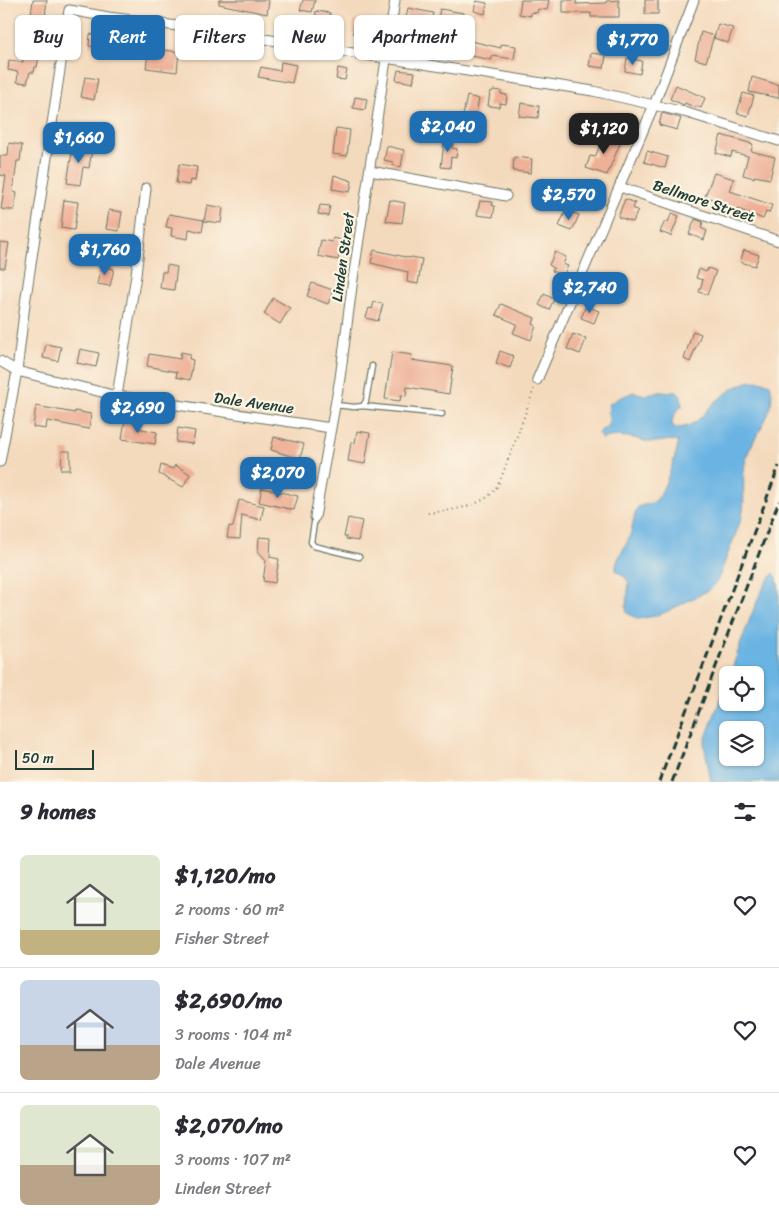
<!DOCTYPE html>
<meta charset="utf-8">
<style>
:root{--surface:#fff;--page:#f7f7f7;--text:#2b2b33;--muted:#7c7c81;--line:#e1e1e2;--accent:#1f6fb2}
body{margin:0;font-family:Sriracha,sans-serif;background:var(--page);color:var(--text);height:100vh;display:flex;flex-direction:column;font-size:19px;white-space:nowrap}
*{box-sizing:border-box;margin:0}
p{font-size:16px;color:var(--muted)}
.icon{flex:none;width:28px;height:28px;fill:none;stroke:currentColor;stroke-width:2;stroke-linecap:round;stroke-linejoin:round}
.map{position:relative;height:782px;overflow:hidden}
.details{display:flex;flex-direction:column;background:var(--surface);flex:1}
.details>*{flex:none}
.guide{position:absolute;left:15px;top:15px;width:500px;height:45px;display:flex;gap:10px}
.controls{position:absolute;left:719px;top:666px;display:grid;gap:10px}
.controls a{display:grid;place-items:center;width:45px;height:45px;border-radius:8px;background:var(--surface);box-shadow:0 1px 4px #0004;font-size:25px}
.scale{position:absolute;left:15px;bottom:12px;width:79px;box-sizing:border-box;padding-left:5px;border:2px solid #1f3d34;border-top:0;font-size:14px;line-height:18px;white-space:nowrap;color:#1f3d34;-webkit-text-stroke:4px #fcf5e5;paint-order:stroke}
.price{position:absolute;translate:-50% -42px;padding:0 11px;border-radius:10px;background:var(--accent);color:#fff;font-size:16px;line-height:32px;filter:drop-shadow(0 1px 2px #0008)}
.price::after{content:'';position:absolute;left:50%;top:30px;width:15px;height:11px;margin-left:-8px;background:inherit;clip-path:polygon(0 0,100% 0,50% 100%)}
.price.selected{background:#222;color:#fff}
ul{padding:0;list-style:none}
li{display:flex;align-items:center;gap:15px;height:125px;padding:0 20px}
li+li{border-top:1px solid var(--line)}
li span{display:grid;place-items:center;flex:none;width:140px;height:100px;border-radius:8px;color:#555}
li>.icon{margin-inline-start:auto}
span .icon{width:60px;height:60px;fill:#fffc;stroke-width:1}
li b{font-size:21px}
h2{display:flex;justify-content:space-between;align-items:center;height:60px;padding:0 20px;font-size:21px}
.tag{padding:0 18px;border-radius:8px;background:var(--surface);box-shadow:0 1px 4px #0004;font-size:18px;line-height:45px}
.tag.selected{background:var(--accent);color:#fff}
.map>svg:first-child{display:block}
</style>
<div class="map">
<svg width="779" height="782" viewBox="0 0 779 782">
<rect width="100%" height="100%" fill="#fcf5e5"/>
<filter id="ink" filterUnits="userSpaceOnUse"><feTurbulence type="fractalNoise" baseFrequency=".02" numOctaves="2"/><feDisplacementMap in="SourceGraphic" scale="10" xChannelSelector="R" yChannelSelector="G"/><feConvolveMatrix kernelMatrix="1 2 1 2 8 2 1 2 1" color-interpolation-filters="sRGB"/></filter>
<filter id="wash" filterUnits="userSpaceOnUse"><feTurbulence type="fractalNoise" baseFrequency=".0096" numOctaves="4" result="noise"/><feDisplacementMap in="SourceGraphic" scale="20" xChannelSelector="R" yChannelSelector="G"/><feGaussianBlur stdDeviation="1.12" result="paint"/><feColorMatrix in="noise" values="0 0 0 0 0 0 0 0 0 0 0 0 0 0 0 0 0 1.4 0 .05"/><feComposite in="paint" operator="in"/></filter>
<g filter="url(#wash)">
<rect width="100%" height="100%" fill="#f4dabd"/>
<path fill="#6bb4e3" stroke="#45788c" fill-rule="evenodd" d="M753,381L765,382L770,384C779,412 753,434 746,459C741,477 746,499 742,517L717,582L709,590L666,612L655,616L638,619L627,613L626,607L629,583L626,578L616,570C615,559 625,549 629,538C633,528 633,516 638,507C644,504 652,504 656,500C663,494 678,452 678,442C669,438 660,443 650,442C646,442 642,440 638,439C627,436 612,435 602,439L598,433C601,430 606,428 608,425C611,420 607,410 609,404L619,398L634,392L645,395L655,392H677L681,396L682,406C676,411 672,417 672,425L676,428C685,428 695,424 701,417C705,414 707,409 712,405C722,396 739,382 753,381Z
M774,573L777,578L779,590V782H711L704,743L727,681L728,702H755V675H730C737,655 760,583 774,573ZM728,730H755V758H728Z"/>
<g id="blocks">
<path fill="#eeb096" d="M33,0H47L45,17L31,15Z
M219,0H269L267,14L219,4Z
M303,0H315L312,12L300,10Z
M521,0H549L547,10L538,9L537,13L531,12V16L519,14Z
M563,0H576V4L607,3L606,1L619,0V17H591V13H563Z
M645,0H658V14H645Z
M476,1L487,3L485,14L474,11Z
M408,8L433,13L428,38L423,37L421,48L401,44Z
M440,9L464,13L461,25L451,24L452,20L438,18Z
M316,11L330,13L328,31L314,29Z
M355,21L374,24L372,36L353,33Z
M718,24L733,28L728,43L714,38Z
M458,32L472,34L471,41L501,48V44L516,46L514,59L492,56V60L455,53Z
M701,32L714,36L706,62L695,59Z
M90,34L109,37L107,49L89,46Z
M149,45L163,47V50L179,52L177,72L146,68Z
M591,53L606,55L604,68L589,66Z
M29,56L39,57L37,67H35L34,72H30L27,83L17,82L18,72L8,70L9,60L23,62V57L29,58Z
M627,58L642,61L640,74L625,71Z
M281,62L296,65L292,83L258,77L261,67L280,71Z
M338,68L347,70L345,80L336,79Z
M398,70L415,72L413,83L396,80Z
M85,77L98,79L94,100L81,97Z
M752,77L779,85V98L749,92Z
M676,85L705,98L701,108L696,106V108L685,103L684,105L670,99Z
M493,90L501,91V94L507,95L506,104L500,103L499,107L488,106L490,92H492Z
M743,93L754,96L748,116L737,113Z
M467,96L479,99L475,118L463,116Z
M355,97L367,99L365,110L353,108Z
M521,103L539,106L538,118L519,116Z
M662,113L681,118L677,130L659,125Z
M336,128L350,130L347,156L333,154Z
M605,134L621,141L607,175L586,168L590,156L595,157Z
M721,135L753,144L751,151L775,157L770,179L754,176V178L743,175L748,156L732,152L731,157L716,153Z
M445,136L453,138L452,148L457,149L456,158L451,157L450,168L441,167Z
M9,143L22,145L20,161H17L13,192L17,193L14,210H9L1,209L6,176L0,175V156H8Z
M73,146L92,150L89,168L83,167L80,185L67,183Z
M387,146L404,150L401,167L392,165L393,162L384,160Z
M647,151L668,157L665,168L644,162Z
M514,157L532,159L531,173L513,171Z
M179,164L197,167L195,181L190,180L189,185L176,183Z
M714,173L734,179L730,191L772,205L769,213L766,212L763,219L738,209L737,211L725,207L726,205L705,196Z
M334,175L352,181L350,192L332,189Z
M625,199L635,203L633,209L638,210L633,222L618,217Z
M64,200L78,202L74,230L61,228Z
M390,200L405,203L402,223L386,221Z
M480,201L493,202L492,205L495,206L493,217L477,215Z
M207,205L223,208L221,223L204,221Z
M320,205L330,206L328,216L318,214Z
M109,210L122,212L119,231L106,229Z
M566,210L579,215L572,231L559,226Z
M672,213L679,216L671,236L660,232L665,221L668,222Z
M169,214L204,220L202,232L189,229L188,239L171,236L172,228L166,227Z
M695,219L703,222L701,228L707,231L704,240L689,234Z
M333,238L342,240L338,260L318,256L321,240L332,242Z
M0,242L9,243L5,268H0Z
M374,250L410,258L411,257L422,259L418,284L407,282L408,272L371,263Z
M744,250L759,255L755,266L740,262Z
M555,252L566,257L563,264L568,266L563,276L552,271L554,268L549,265Z
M167,265L177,267L174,290L160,288L162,272H166Z
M101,266L114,269L110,286L97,284Z
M708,268L716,271L707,295L699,292L703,280L696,278L699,269L706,272Z
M312,283L333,290L328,304L307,296Z
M544,294L554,299L549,310L539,305Z
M273,298L290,308L280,324L264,314Z
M374,302L383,304L378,321L366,318L369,308L372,309Z
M501,304L535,318L533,324L536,326L531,340L513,333L517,324L496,315Z
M586,306L599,311L594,323L581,318Z
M693,331L701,334L690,362L684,359Z
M573,334L586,339L580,354L567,349Z
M46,344L61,347L58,361L43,358Z
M80,349L99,353L96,367L77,363Z
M500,351L514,356L510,368L496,363Z
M181,352L190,354L189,359L193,360L190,380L176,377L177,372L147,366L149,354L180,359Z
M392,352L412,355L411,360L453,366L449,394L407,387L406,396L401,395L400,401L385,399Z
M36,406L75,413V411L91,414L89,429L47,421L46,429L33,427Z
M125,420L138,423L137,428L157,432L155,444L122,439Z
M178,428L195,431L193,444L176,442Z
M357,431L370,433L365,464L348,461L351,442L355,443Z
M274,437L304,444L300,459L271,450Z
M62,451H70V470H61Z
M161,465L173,469L175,465L190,474L183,487L159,474Z
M262,488L298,496L294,510L259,502Z
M239,500L264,506L261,520L242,515L240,539L227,538L229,526L233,527Z
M348,518L362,521L358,541L346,539L347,537H344Z
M259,537L271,538L270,557L279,559L275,583L263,581L266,560L258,551Z"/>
</g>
</g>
<g filter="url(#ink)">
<use href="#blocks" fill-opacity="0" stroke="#6a7464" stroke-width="1"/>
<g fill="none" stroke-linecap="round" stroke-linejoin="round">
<defs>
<path id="service" d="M335,405L354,407L363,406L366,401L372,366
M363,406L442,414
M315,517L311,542L314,546L359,557"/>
<path id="minor" d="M370,171L506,196
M620,187L779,241
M0,361L17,371L117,396L331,428
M537,380L654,105L694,0
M117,396L136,275L146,188
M0,462L17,371L25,304L69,10L109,17L208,30L593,91L684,112L779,141
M315,517L340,378L353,279L395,0"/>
</defs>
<use href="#service" stroke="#6a7464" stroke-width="7"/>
<use href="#minor" stroke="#6a7464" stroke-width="11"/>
<path stroke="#6a7464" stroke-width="2" stroke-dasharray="1 4" stroke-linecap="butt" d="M428,513C447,511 480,507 493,492C499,485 503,473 506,465C516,440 525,414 534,389"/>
<use href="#service" stroke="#fff" stroke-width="4.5"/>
<use href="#minor" stroke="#fff" stroke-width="9"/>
<path stroke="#1f3d34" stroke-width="3" stroke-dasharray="8 4" stroke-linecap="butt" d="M659,782L779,466
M672,782L779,501"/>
</g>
</g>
<g text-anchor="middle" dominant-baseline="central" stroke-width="4.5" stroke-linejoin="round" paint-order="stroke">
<g font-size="15" fill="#1f3d34" stroke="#fcf5e5">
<text transform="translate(704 201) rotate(18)">Bellmore Street</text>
<text transform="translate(343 257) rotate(-82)">Linden Street</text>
<text transform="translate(254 403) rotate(8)">Dale Avenue</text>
</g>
</g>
</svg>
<div class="controls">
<a><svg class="icon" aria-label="locate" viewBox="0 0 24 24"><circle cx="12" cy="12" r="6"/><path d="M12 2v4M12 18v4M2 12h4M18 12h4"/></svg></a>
<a><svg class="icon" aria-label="layers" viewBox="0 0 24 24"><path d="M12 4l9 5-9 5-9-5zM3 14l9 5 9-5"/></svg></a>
</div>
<div class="scale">50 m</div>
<b class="price" style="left:633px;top:66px">$1,770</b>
<b class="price" style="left:448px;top:153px">$2,040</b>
<b class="price selected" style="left:604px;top:155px">$1,120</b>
<b class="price" style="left:79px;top:164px">$1,660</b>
<b class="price" style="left:569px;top:221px">$2,570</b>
<b class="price" style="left:105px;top:276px">$1,760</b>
<b class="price" style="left:590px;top:314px">$2,740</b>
<b class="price" style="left:138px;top:434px">$2,690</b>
<b class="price" style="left:278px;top:499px">$2,070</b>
<div class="guide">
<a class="tag">Buy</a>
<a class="tag selected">Rent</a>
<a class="tag">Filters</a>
<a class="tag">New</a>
<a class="tag">Apartment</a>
</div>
</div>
<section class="details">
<h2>9 homes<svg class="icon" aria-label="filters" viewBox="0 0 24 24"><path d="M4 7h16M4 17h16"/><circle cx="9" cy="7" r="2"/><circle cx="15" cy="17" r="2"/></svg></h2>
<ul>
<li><span style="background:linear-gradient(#dfe7d0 75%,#c2b280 0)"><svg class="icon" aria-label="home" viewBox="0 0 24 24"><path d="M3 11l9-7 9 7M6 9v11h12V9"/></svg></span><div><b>$1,120/mo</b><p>2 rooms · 60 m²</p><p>Fisher Street</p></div><svg class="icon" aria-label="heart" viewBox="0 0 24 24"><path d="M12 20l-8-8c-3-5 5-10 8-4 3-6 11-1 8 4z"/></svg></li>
<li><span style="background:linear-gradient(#c9d6e8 65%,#b9a48a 0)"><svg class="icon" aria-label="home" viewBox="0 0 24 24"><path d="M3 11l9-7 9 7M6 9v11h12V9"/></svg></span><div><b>$2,690/mo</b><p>3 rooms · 104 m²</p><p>Dale Avenue</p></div><svg class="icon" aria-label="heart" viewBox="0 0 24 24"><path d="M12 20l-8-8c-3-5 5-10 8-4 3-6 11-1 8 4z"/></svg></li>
<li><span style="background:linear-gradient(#dfe7d0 60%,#b9a48a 0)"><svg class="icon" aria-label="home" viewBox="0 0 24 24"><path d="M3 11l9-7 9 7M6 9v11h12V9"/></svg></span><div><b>$2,070/mo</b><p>3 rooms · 107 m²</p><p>Linden Street</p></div><svg class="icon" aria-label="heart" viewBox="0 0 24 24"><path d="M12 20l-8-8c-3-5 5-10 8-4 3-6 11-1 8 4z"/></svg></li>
</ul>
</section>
